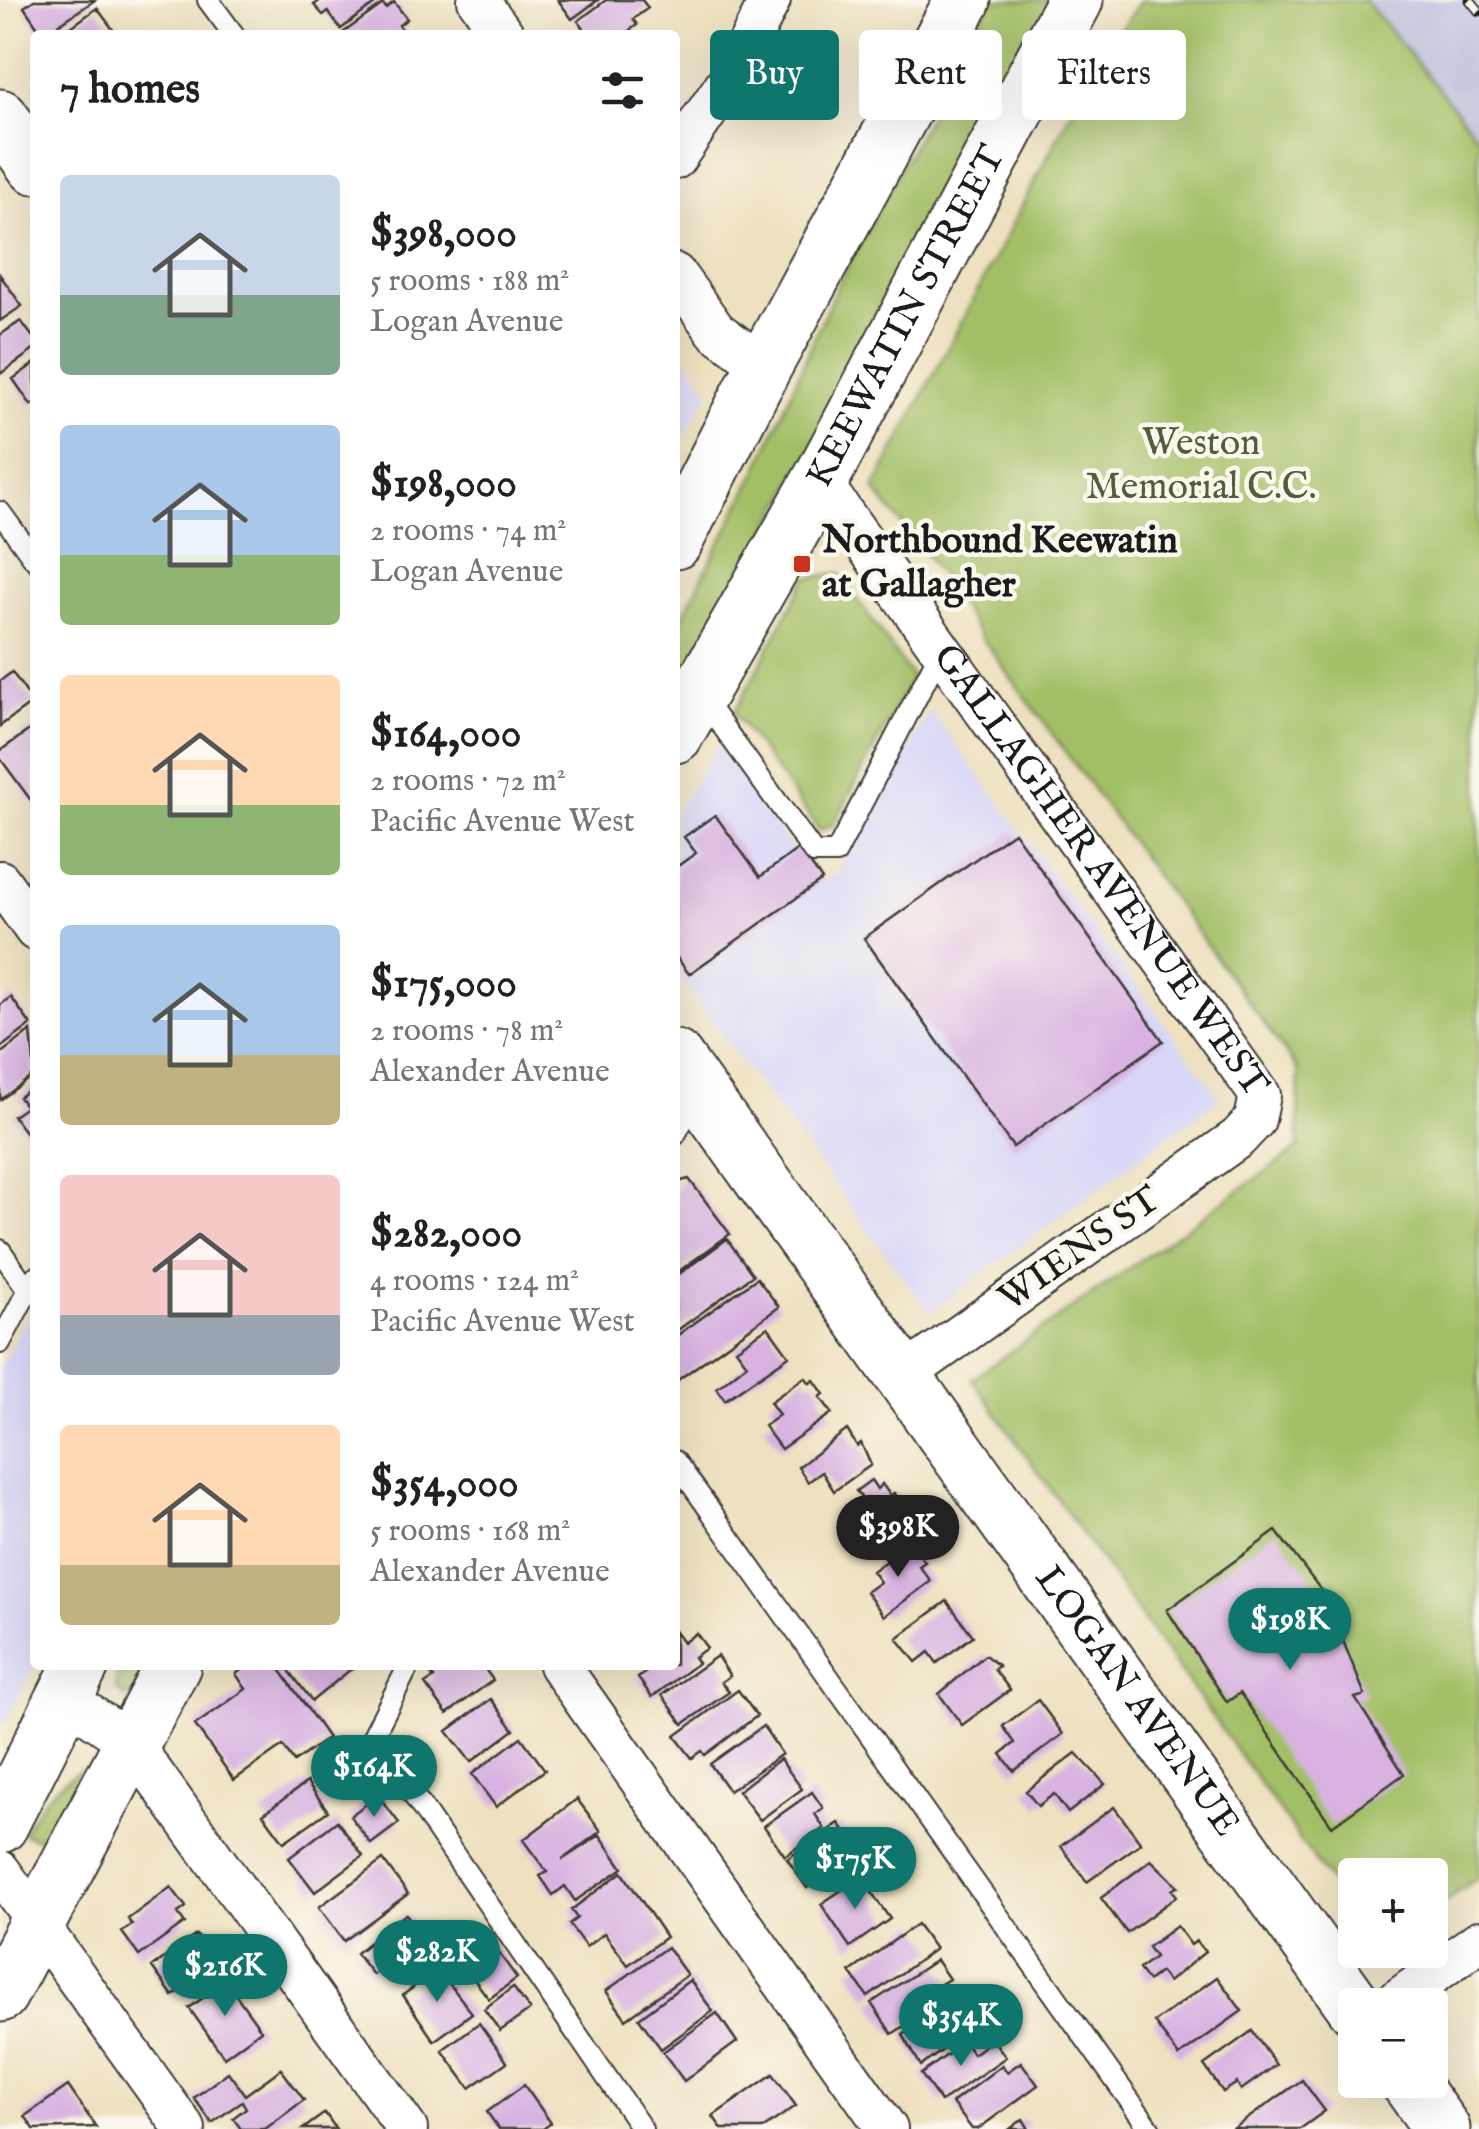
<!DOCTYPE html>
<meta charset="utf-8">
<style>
:root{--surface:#fff;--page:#f6f6f6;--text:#202124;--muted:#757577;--accent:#0f766e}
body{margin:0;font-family:"IM FELL English",serif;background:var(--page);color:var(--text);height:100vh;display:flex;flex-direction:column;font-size:38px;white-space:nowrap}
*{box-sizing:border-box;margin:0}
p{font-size:32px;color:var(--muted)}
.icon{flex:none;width:55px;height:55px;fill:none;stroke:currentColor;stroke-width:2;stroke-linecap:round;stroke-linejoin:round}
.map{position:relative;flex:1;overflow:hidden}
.side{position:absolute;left:30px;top:30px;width:650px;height:1640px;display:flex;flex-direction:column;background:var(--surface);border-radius:10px;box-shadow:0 10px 40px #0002}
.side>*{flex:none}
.banner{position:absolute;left:710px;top:30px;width:618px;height:90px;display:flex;gap:20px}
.buttons{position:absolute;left:1338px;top:1858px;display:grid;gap:20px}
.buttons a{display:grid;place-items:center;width:110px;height:110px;border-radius:10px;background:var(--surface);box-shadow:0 10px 40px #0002;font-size:50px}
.price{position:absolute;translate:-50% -85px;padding:0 22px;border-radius:35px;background:var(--accent);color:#fff;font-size:32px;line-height:65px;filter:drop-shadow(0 2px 5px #0008)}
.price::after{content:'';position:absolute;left:50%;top:60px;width:30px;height:22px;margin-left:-15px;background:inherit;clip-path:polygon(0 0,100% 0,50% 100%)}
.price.on{background:#222;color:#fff}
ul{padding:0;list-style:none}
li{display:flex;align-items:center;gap:30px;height:250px;padding:0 30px}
li span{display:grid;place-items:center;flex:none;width:280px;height:200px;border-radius:10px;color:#555}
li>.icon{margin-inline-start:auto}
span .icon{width:120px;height:120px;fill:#fffc;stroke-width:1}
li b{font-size:42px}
h2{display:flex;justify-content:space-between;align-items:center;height:120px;padding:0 30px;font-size:42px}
.tag{padding:0 35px;border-radius:10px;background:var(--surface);box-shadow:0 10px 40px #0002;font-size:35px;line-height:90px}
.tag.on{background:var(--accent);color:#fff}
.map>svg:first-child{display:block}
</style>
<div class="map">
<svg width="1479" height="2129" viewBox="0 0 1479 2129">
<rect width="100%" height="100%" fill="#fbf7ec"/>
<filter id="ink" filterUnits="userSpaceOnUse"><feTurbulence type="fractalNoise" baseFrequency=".01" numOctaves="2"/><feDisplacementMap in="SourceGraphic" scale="20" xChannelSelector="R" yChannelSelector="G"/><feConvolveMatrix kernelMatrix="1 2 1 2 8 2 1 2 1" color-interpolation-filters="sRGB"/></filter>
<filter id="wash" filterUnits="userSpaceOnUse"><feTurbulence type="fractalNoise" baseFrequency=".0048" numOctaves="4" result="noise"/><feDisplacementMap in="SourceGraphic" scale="40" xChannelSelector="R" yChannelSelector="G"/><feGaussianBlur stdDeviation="2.25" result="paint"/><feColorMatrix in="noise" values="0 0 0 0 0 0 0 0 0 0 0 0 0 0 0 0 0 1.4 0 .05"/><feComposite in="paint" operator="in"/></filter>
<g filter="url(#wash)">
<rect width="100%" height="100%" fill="#eee1c0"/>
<path fill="#d8d7f8" d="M675,343L710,391L675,454Z
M930,710L1220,1098L930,1313L675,972V813L718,745L817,886L839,871Z
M35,1304V1665L0,1732V1368Z"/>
<path fill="#bfc2dd" d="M1365,0H1479V138Z"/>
<path fill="#a3bf66" stroke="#606e41" stroke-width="2.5" d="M991,0H1052L675,704V631L757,471L835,290Z
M1141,0H1365L1479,138V1877L1430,1912V1875H1355V1917L972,1379L1299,1148L1298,1070L979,634L926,554L874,489L1097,62Z
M839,573L912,677L833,826L819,830L734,713L806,578Z
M118,1665H156L136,1692L125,1697L116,1689Z
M88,1767L58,1831L37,1839L22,1833C41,1801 54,1783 88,1767Z"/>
<g id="blocks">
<path fill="#d8b2e1" d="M34,0H95L43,35L24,7Z
M321,0H380L341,29L328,12L323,15L314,5Z
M558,0H598L572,19Z
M606,0H642L648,8L633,19L637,25L623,35H589L578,21Z
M394,2L407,19L399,25L406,35H340L383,4L386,8Z
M97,8L117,35H60Z
M0,275L22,306L0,321Z
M21,321L35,340V349L0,374V335Z
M35,363V402L31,405L13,379Z
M12,672L33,702L0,726V681Z
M35,726V806L0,758V751Z
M715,815L760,877L799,848L822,880L689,974L675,955V868L696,853L684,837Z
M1014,832L1163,1041L1013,1147L864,938Z
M11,997L31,1025L0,1048V1005Z
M31,1031L35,1074L0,1100V1054Z
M35,1085V1126L26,1133L13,1116L26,1107L19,1097Z
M689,1179L730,1234L675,1274V1192L681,1181Z
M727,1239L753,1275L675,1332V1277Z
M757,1278L779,1307L675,1382V1337Z
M768,1327L789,1356L725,1400L717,1388L747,1364L736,1349Z
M805,1377L810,1383L814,1380L824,1394L820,1397L832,1413L781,1449L764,1426L779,1415L770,1402Z
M847,1430L857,1446L861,1443L871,1465L834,1491L822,1472L808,1482L798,1467Z
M871,1480L877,1489L882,1484L890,1495L894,1493L908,1519L857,1552L847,1538L860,1528L846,1509L861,1497L856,1491Z
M1276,1531L1324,1594L1365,1695L1355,1698L1404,1774L1332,1826L1240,1693L1227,1702L1167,1610Z
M911,1543L925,1562L919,1566L931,1581L884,1616L866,1592L880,1582L872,1571Z
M947,1601L973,1636L937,1663L929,1652L916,1662L897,1638Z
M675,1632L683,1643L696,1633L707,1648L694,1657L698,1663L652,1697L638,1678L646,1672L641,1665H675Z
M985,1655L999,1666L994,1669L1010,1690L962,1725L939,1694Z
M717,1656L730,1676L721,1682L729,1692L683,1724L662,1695Z
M248,1665H277L328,1738L294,1762L283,1746L234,1780L195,1725L246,1689L236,1674Z
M285,1665H356L312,1701Z
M437,1665H482L493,1680L447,1714L425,1684L434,1678L428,1671Z
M738,1690L757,1716L705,1755L702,1751L692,1758L675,1736Z
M491,1699L514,1730L471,1762L447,1731Z
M1038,1700L1063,1734L1014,1771L1001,1754L1015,1743L1003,1726Z
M763,1726L782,1754L729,1791L710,1764Z
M521,1737L545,1770L496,1807L472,1774Z
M1076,1753L1105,1784L1068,1813L1054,1794L1038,1806L1026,1791Z
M780,1759L802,1789L760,1820L738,1791Z
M307,1782L328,1811L284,1842L263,1814Z
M812,1792L823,1808L815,1814L824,1828L785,1856L764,1826Z
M378,1795L399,1823L371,1844L350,1816Z
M577,1799L601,1831L562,1860L600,1835L623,1868L575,1901L565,1886L553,1895L540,1876L547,1872L523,1840Z
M1114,1807L1141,1843L1087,1882L1061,1846Z
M337,1821L363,1856L315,1892L289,1858Z
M839,1823L854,1844L844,1851L849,1858L807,1888L787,1859Z
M383,1860L408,1894L344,1941L319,1907Z
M1151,1860L1178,1886L1172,1890L1177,1896L1127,1933L1101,1898Z
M622,1872L666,1937L628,1965L604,1933L586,1947L569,1924L577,1918L571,1910Z
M861,1877L890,1919L850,1947L821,1904Z
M171,1887L186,1907L178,1913L185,1923L139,1956L122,1932L132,1925L128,1919Z
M406,1914L433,1948L389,1981L380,1970L373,1975L356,1953Z
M917,1924L935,1949L868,1997L850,1972Z
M1177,1926L1191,1945L1196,1941L1205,1952L1168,1982L1160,1972L1148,1981L1139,1969L1155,1957L1148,1947Z
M196,1935L222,1961L173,1996L152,1967Z
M490,1941L517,1978L489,1999L461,1962Z
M667,1947L687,1975L626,2019L606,1991Z
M936,1960L949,1979L941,1984L949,1996L892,2034L871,2003Z
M438,1969L472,2013L434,2041L403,1995Z
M1217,1977L1242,2011L1179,2056L1154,2022Z
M690,1980L713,2011L661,2049L639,2018Z
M226,1981L261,2030L224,2057L189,2008Z
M513,1987L530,2010L500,2031L484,2009Z
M956,1996L977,2025L921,2066L903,2035Z
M717,2013L737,2042L684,2081L663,2052Z
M479,2023L507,2062L470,2088L442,2050Z
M1252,2031L1276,2065L1241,2090L1237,2083L1223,2092L1204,2065Z
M993,2040L1006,2057L941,2102L921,2074L965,2042L973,2054Z
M1021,2062L1038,2085L978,2129H972L952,2103L1002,2065L1007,2072Z
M281,2069L304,2100L265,2129H241L233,2118L246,2108L242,2101L212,2123L194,2098L228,2072L245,2095Z
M773,2074L796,2106L762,2129H722L713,2116Z
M1302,2080L1325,2111L1300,2129H1233Z
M524,2085L551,2123L543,2129H499L487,2112Z
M68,2086L96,2127L34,2129L25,2116Z
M325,2113L336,2129H303Z
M1023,2119L1029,2129H1010Z"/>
</g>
</g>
<g filter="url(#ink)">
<use href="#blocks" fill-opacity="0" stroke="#3c3a35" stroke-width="2.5"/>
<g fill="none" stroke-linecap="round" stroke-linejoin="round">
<defs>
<path id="lane" d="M208,0L234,35
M0,512L35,560
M703,699L814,853H836L940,652
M675,1135L695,1097
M0,1250L28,1290
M0,1343L35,1277
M675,1461L1150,2129
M409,1665L373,1736L642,2129"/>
<g id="street">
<path d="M478,0L504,35"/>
<path d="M675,159L736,69L770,0"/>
<path d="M675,274L716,331L764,366"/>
<path id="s1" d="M820,481L1260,1095L1255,1120L1238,1138L903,1376"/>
<path d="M0,881L35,930"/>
<path d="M559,1665L887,2129"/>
<path d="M64,1697L132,1744L407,2129"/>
<path d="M0,1871L185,2129"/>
<path d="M1390,2005L1479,1941"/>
</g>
<g id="secondary">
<path d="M0,117L35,166"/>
<path d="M675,541L764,366L963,0"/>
<path id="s2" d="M675,735L820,481L1075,0"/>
<path id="s3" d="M675,1058L1355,2007"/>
<path d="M0,1825L81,1665"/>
<path d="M0,1994L173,1665"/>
<path d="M1407,2080L1442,2129"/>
</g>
</defs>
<use href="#lane" stroke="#3c3a35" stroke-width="24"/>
<use href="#street" stroke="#3c3a35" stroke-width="44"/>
<use href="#secondary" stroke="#3c3a35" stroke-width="59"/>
<use href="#lane" stroke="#fff" stroke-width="20"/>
<use href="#street" stroke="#fff" stroke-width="40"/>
<use href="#secondary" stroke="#fff" stroke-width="55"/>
<defs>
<path id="rail" d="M1470,0L1479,11"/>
</defs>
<use href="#rail" stroke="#1c1c1c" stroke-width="11"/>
<use href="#rail" stroke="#fbf7ec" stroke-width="8" stroke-dasharray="22" stroke-linecap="butt"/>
</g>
</g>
<rect fill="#c8321e" stroke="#fbf7ec" stroke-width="4" x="792" y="554" width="20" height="20" rx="5"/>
<g text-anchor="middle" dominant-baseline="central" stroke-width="9" stroke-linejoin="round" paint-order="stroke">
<g font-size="38" fill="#1c1c1c" stroke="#fbf7ec">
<text stroke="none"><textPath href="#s2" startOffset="478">KEEWATIN STREET</textPath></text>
<text stroke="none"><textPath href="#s1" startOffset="480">GALLAGHER AVENUE WEST</textPath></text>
<text transform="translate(1080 1250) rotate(-35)">WIENS ST</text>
<text stroke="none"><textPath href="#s3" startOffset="792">LOGAN AVENUE</textPath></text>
</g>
<g font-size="38" fill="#525d3a" stroke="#fbf7ec">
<text x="1201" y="444">Weston<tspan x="1201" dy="44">Memorial C.C.</tspan></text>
</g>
<g font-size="38" font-weight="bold" fill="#1c1c1c" stroke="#fbf7ec" text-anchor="start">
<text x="822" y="542">Northbound Keewatin<tspan x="822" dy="44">at Gallagher</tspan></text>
</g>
</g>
</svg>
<div class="buttons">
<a>+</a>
<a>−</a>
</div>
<b class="price on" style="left:898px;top:1580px">$398K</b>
<b class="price" style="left:1290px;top:1673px">$198K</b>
<b class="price" style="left:374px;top:1820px">$164K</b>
<b class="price" style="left:855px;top:1912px">$175K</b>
<b class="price" style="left:437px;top:2005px">$282K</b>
<b class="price" style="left:225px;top:2019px">$216K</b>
<b class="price" style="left:961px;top:2069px">$354K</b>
<div class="banner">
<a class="tag on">Buy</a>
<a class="tag">Rent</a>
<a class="tag">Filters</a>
</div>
<section class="side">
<h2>7 homes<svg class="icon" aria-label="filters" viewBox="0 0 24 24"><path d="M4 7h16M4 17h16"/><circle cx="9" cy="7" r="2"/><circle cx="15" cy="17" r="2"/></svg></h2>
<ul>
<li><span style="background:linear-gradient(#c9d6e8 60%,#7fa58c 0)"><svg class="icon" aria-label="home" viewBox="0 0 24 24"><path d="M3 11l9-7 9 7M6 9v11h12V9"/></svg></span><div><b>$398,000</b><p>5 rooms · 188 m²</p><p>Logan Avenue</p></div></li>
<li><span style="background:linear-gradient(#a9c7e8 65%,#8fb573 0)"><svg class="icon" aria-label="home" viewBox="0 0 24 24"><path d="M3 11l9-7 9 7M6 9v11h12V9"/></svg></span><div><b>$198,000</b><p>2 rooms · 74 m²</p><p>Logan Avenue</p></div></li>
<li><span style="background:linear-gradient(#ffd9b3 65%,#8fb573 0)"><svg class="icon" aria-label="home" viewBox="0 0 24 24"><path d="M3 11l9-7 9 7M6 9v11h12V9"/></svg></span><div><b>$164,000</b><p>2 rooms · 72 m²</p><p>Pacific Avenue West</p></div></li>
<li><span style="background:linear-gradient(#a9c7e8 65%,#c2b280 0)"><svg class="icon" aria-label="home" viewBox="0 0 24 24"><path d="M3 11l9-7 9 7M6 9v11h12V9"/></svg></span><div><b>$175,000</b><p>2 rooms · 78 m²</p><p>Alexander Avenue</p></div></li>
<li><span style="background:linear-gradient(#f6c9c9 70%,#9aa5b1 0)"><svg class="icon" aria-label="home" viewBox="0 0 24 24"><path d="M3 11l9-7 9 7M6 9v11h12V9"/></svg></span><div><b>$282,000</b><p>4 rooms · 124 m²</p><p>Pacific Avenue West</p></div></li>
<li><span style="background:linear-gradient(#ffd9b3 70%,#c2b280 0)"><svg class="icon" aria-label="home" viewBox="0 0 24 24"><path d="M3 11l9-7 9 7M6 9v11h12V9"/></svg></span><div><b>$354,000</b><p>5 rooms · 168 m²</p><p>Alexander Avenue</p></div></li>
</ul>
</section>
</div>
